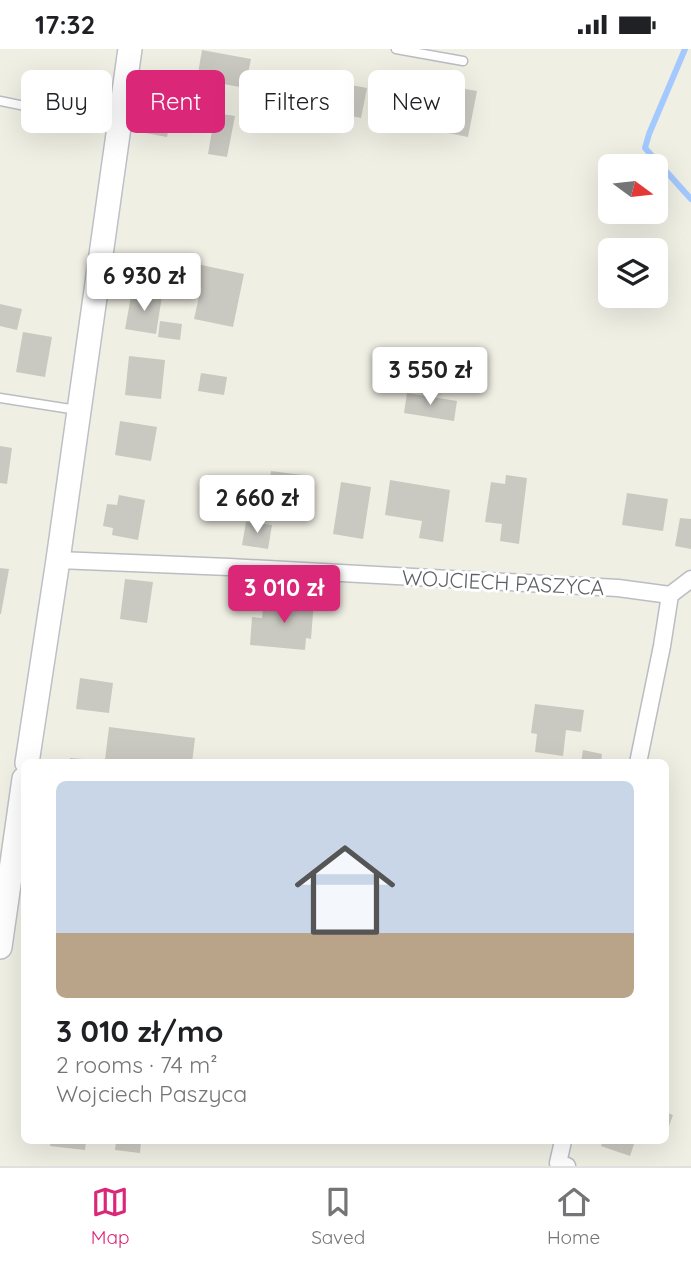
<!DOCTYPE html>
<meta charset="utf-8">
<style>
:root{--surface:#fff;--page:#f2f2f2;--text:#202124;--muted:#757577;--line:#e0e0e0;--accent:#db2777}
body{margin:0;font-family:Quicksand,sans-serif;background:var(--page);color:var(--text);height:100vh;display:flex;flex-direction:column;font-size:26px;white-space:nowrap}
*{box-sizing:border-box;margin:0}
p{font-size:23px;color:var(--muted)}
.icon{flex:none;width:38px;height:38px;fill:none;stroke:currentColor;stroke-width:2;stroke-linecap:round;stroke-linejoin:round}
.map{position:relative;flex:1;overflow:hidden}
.side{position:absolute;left:21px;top:710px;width:648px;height:385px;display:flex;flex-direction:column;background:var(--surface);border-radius:10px;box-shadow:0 7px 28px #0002}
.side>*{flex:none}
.banner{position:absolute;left:21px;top:21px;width:649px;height:63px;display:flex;gap:14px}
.needle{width:46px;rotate:105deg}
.tools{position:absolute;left:598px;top:105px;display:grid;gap:14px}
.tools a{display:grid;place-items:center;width:70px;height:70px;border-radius:10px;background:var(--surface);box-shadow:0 7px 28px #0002;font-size:35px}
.price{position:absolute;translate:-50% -60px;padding:0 16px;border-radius:7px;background:#fff;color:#222;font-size:23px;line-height:46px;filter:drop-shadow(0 2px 4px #0008)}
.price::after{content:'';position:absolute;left:50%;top:42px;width:21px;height:16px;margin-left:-10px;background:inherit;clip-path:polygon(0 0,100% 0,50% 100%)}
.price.current{background:var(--accent);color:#fff}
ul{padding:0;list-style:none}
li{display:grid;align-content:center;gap:14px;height:371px;padding:0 35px}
li span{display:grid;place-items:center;height:217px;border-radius:10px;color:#555}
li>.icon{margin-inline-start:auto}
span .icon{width:126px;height:126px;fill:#fffc;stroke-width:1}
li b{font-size:30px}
.pill{padding:0 24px;border-radius:10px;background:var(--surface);box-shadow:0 7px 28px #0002;font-size:24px;line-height:63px}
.pill.current{background:var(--accent);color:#fff}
.status{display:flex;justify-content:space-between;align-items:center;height:49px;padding:0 35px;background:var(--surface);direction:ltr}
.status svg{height:19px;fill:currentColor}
.tabs{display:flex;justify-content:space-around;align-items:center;height:98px;border-top:2px solid var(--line);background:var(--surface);font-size:19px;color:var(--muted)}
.tabs a{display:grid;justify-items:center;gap:4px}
.tabs .current{color:var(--accent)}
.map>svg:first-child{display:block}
</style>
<div class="status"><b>17:32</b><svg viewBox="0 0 49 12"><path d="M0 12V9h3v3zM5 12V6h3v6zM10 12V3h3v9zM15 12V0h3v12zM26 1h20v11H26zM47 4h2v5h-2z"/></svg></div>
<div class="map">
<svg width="691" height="1117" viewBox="0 0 691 1117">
<rect width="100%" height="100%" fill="#efefe4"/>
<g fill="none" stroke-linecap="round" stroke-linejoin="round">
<path stroke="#a4c9ff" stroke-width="6" d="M685,0L649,85L645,99L691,150"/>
</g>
<path fill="#cac9c1" d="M202,1L251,10L245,39L197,30Z
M319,30L367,39L361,69L313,60Z
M454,38L477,42L468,88L433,81L438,52L451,54Z
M146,53L173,58L167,88L140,83Z
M215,64L235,67L227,108L208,105Z
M149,205L244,225L233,278L194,270L201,239L144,228Z
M132,242L162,247L156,285L125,280Z
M0,255L22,260L17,281L0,277Z
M160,272L182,275L180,291L158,288Z
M23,283L52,288L45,328L16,323Z
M129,307L165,311L161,350L125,346Z
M201,324L227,328L224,346L198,342Z
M407,344L457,352L454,372L404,364Z
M120,372L157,378L151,412L115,406Z
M0,397L12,399L7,435L0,434Z
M271,422L310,427L306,462L266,457Z
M506,426L527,429L519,495L500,492L502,475L485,473L491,433L505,435Z
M390,431L450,441L443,493L419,489L422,472L385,466Z
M341,433L371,438L363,490L333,485Z
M627,444L668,450L663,482L622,476Z
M119,446L145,451L138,491L112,486L113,479L103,477L107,455L117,456Z
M680,469L691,470V500L675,497Z
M246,473L272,476L268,500L242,496Z
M0,519L9,520L1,565H0Z
M125,530L153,533L147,574L120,570Z
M278,548L314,552L311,590L306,589L305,601L250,596L252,568L262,569L263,559L277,560Z
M80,629L113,634L109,664L76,660Z
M535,655L584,661L581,683L566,681L563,707L535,703L537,685L531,684Z
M109,678L195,689L192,714H125L105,711Z
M583,701L602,705L601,714H581Z
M70,709L98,711V714H69Z
M665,1063L673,1066L665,1088Z
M51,1092H86L85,1101L50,1097Z
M116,1092H141L140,1104L115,1101Z
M603,1092H635L630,1107L601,1097Z"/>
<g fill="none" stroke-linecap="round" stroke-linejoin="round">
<defs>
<path id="lane" d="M396,0L463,12
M0,52L117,76
M0,349L77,361"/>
<path id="street" d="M58,511L229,518L618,539L670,546L691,530
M638,714L662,597L670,546
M563,1092L558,1114L567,1117"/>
<path id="secondary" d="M27,714L58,511L130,0
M0,898L24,730"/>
</defs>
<use href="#lane" stroke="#bcbdc3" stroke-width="11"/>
<use href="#street" stroke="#bcbdc3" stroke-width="19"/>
<use href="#secondary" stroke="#bec0c8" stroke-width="26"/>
<use href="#lane" stroke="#fff" stroke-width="8"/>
<use href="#street" stroke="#fff" stroke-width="16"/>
<use href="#secondary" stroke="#fff" stroke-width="23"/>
</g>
<g text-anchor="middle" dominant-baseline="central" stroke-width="6" stroke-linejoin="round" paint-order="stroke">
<g font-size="21" fill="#5c5f65" stroke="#fff">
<text transform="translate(503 533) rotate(3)">WOJCIECH PASZYCA</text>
</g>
</g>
</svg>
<div class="tools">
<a><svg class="needle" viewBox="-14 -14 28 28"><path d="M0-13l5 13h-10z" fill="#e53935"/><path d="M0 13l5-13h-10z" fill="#757577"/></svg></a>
<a><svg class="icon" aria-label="layers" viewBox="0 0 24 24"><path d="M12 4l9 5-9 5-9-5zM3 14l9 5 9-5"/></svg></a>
</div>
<b class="price" style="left:144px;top:264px">6 930 zł</b>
<b class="price" style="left:430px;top:358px">3 550 zł</b>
<b class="price" style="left:257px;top:486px">2 660 zł</b>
<b class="price current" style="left:284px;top:576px">3 010 zł</b>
<div class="banner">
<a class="pill">Buy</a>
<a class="pill current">Rent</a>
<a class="pill">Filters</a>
<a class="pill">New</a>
</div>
<section class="side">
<ul>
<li><span style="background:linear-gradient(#c9d6e8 70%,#b9a48a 0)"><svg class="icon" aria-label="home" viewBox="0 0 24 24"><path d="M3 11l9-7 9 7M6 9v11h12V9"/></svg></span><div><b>3 010 zł/mo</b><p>2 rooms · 74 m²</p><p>Wojciech Paszyca</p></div></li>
</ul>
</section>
</div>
<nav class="tabs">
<a class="current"><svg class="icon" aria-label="map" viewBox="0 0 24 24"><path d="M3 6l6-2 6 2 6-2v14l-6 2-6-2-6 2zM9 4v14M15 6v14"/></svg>Map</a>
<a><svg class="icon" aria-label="saved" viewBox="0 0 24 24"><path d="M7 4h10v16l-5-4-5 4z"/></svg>Saved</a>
<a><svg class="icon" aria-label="home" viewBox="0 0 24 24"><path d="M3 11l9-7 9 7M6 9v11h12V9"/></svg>Home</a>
</nav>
